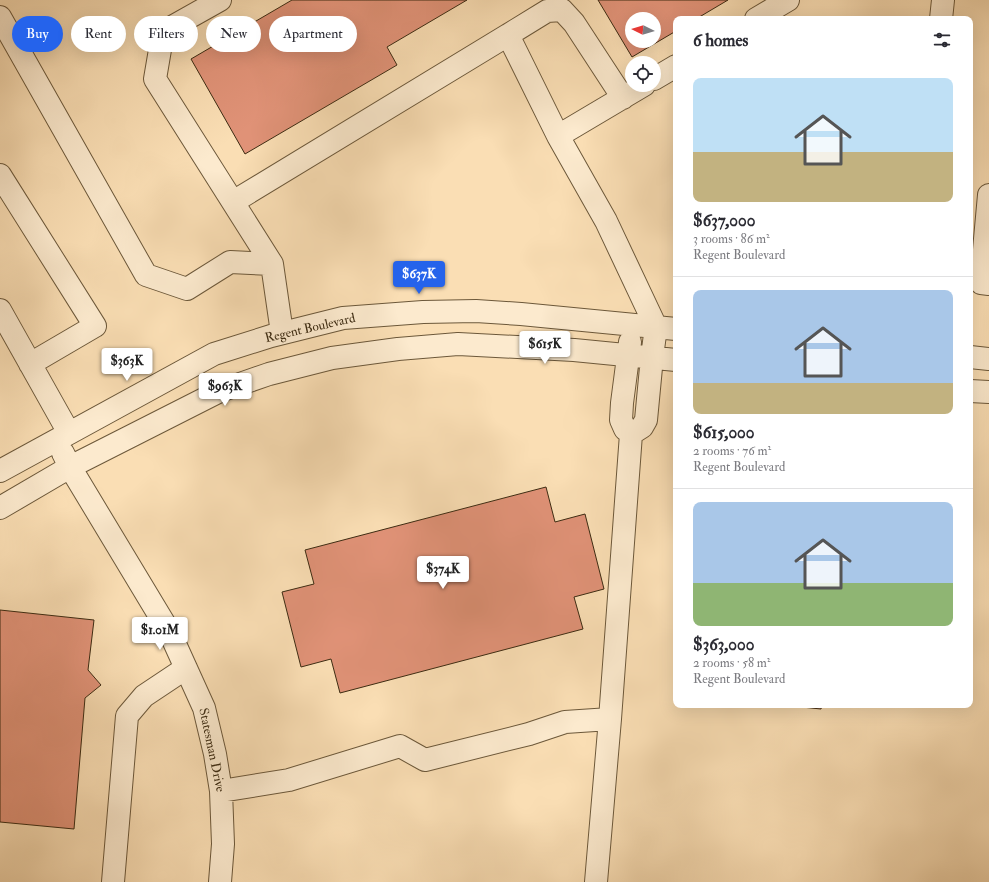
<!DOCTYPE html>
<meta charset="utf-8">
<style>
:root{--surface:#fff;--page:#f2f2f3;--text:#2b2b33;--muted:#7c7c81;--line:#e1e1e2;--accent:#2563eb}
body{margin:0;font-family:"IM FELL Double Pica",serif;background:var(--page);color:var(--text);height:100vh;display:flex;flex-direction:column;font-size:15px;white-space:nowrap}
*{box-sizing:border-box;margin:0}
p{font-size:13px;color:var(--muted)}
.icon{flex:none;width:22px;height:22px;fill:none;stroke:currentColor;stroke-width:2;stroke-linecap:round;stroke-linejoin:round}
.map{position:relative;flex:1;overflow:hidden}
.details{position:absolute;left:673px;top:16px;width:300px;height:692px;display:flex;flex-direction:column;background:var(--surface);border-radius:8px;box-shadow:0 4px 16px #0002}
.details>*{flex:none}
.top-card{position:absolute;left:12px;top:16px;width:380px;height:36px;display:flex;gap:8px}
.needle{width:26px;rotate:275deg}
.buttons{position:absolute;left:625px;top:12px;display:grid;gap:8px}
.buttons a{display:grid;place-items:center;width:36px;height:36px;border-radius:50%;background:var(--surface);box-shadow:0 4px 16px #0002;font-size:20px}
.price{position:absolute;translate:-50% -34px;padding:0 9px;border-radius:4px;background:#fff;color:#222;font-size:13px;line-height:26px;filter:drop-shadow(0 1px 2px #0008)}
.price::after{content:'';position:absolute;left:50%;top:24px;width:12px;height:9px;margin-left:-6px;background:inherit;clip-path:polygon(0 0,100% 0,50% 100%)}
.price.active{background:var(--accent);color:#fff}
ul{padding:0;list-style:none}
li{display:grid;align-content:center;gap:8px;height:212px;padding:0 20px}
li+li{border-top:1px solid var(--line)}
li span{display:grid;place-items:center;height:124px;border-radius:8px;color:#555}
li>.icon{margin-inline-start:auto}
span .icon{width:72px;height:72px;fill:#fffc;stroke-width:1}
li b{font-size:17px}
h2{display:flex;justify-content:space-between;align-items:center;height:48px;padding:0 20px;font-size:17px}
.tag{padding:0 14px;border-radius:18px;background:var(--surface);box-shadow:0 4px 16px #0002;font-size:14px;line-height:36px}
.tag.active{background:var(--accent);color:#fff}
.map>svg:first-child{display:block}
</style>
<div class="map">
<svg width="989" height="882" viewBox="0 0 989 882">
<rect width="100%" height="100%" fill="#fadeb4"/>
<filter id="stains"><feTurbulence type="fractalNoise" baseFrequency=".005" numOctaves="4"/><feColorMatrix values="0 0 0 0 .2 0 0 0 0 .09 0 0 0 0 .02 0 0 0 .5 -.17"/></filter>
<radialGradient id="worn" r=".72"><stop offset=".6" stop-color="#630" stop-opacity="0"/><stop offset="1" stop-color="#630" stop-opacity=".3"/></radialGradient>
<path fill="#e09277" stroke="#3c2b12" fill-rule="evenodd" d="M292,0H467L387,47L397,65L245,154L191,59Z
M598,0H728L696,19H676V31L632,57ZM632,19H654V41H632Z
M546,487L555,522L585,514L604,589L574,597L583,629L340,693L331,659L301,667L282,592L314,584L305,550Z
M0,610L94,620L88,670L101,685L85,698L74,829L0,822Z
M782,705H822L821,709Z"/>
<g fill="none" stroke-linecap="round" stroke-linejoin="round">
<defs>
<path id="minor" d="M220,0L163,32L155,79L272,264L282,333
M0,17L146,275L187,289L230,262L272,264
M756,19L788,0
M941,19L943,0
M508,35L547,11L562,10L574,23L623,98
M654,79L676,66
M558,136L644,85
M0,175L95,326L30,364
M989,195L981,283L989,284
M233,202L508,35L558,136L606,221L656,327L652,357L646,420L642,427L631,434
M0,310L69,433
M630,342L622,403L621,420L625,429L631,434
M970,357L989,359
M970,391L989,392
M63,453L70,467L170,633L204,708L215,754L221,791L223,844L220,882
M0,471L214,354L271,336L343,318L423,312L476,311L521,314L676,329
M0,508L70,467L220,391L269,374L332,358L398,349L458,344L574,350L676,360
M221,791L289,780L400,746L425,760L529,734L565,722L610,719
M113,882L127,716L144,696L186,668
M596,882L610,719L631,434"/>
</defs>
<use href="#minor" stroke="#6c583a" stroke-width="24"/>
<use href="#minor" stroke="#fceace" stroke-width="22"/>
</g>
<g text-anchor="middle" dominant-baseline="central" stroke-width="3" stroke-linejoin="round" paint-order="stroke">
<g font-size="13" fill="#3c2b12" stroke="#fceace">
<text transform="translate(310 328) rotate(-13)">Regent Boulevard</text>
<text transform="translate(212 750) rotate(78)">Statesman Drive</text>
</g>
</g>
<rect width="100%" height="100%" filter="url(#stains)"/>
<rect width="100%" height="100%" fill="url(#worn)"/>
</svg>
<div class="buttons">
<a><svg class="needle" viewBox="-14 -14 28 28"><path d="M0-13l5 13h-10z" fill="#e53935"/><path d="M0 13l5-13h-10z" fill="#7c7c81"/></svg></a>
<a><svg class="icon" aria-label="locate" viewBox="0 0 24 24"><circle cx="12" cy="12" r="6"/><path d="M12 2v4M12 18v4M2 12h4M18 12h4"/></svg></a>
</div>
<b class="price active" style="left:419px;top:295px">$637K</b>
<b class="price" style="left:545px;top:365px">$615K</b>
<b class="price" style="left:127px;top:382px">$363K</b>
<b class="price" style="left:225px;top:407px">$963K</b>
<b class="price" style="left:443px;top:590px">$374K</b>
<b class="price" style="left:160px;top:651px">$1.01M</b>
<div class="top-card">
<a class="tag active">Buy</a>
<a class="tag">Rent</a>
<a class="tag">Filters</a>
<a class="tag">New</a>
<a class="tag">Apartment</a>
</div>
<section class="details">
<h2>6 homes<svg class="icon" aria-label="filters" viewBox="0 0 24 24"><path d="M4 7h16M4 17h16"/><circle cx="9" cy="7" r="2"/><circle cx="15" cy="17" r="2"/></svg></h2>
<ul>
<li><span style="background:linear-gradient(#bfe0f5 60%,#c2b280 0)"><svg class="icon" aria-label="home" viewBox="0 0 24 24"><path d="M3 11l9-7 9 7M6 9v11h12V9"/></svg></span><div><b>$637,000</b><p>3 rooms · 86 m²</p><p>Regent Boulevard</p></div></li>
<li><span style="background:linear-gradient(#a9c7e8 75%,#c2b280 0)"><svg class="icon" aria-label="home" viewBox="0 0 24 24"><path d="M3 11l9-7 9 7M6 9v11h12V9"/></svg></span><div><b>$615,000</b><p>2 rooms · 76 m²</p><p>Regent Boulevard</p></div></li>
<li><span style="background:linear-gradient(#a9c7e8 65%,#8fb573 0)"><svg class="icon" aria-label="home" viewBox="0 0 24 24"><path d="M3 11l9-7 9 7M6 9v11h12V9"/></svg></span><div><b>$363,000</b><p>2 rooms · 58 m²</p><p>Regent Boulevard</p></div></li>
</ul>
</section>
</div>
